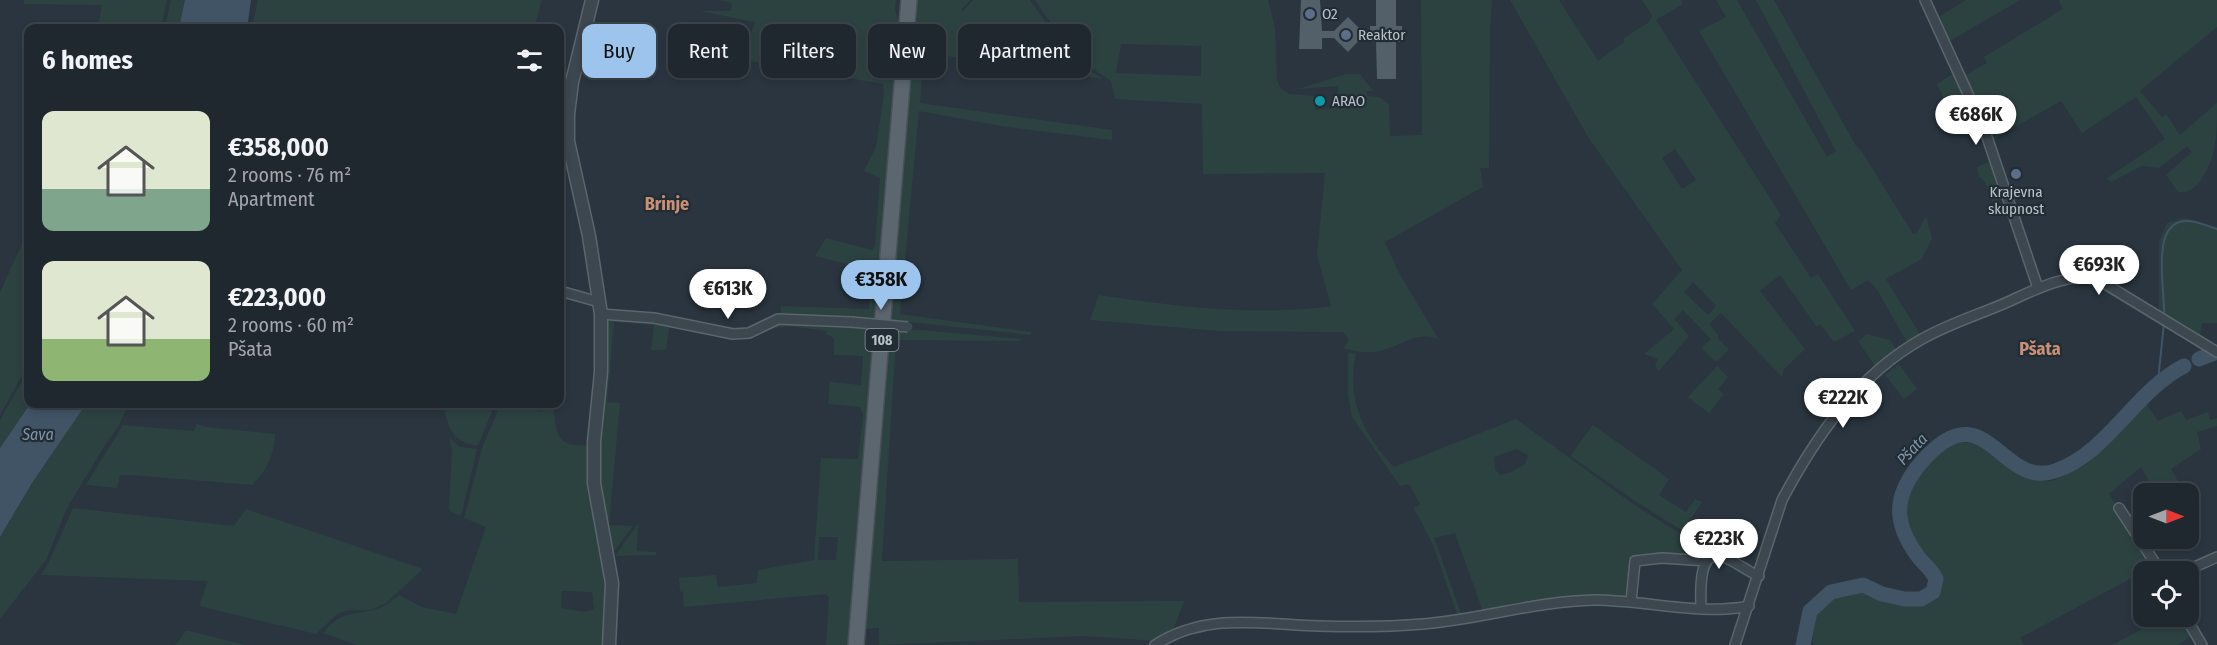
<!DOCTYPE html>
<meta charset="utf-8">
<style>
:root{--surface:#20282f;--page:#2d343b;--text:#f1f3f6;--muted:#a2a6aa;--line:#3d444b;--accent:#9cc4ec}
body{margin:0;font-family:"Fira Sans Condensed",sans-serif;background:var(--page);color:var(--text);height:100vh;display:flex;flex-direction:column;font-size:22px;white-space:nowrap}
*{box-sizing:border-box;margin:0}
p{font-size:20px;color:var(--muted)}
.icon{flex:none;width:33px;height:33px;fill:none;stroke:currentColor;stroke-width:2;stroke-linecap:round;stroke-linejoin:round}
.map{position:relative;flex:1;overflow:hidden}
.panel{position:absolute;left:24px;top:24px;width:540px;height:384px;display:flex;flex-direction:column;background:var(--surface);border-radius:12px;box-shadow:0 3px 9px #0003,0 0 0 2px var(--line)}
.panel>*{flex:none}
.hud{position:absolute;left:582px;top:24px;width:570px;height:54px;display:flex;gap:12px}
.needle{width:39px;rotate:90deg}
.controls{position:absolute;left:2133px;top:483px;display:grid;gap:12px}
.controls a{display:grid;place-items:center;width:66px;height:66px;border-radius:12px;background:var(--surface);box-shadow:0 3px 9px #0003,0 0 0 2px var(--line);font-size:30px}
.price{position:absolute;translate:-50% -51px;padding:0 14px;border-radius:21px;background:#fff;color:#222;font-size:20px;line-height:39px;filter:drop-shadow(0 2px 3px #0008)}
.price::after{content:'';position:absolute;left:50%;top:36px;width:18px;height:14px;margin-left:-9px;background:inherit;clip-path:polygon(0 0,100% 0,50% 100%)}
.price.current{background:var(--accent);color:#111}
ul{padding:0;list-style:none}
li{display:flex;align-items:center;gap:18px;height:150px;padding:0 18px}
li span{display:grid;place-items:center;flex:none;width:168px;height:120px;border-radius:12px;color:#555}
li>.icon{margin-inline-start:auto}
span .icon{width:72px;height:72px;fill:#fffc;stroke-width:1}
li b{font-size:26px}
h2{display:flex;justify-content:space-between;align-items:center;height:72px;padding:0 18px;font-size:26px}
.tag{padding:0 21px;border-radius:12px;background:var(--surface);box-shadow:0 3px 9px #0003,0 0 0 2px var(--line);font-size:21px;line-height:54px}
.tag.current{background:var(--accent);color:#111}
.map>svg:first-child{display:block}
</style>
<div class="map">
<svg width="2217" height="645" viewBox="0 0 2217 645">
<rect width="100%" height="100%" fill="#2a353f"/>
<path fill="#2c4241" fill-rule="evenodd" d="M24,0H167L161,28H98L102,5L24,4Z
M171,0H185L179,28H165Z
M258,0H542L535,24H526L525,28H252Z
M719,0H896L895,9L901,30L877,319L781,315V306L869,309L870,270L815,256L826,238L872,250L875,246L880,178L864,171L876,147L884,93L883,84L733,58L748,43L755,22L700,11H731L732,3Z
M916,0H970L961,10L963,11L973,0H1030L1070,57L1103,79L933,54L928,56L922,76L920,103L1112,130V140L1001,126L919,111L900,314L1031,332V335L890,320Z
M1035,0H1268L1275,28L1277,81L1281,89L1289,94L1314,96L1315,110L1331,109V101H1339L1338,86L1298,89L1346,74H1360L1373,91H1367V96L1379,97L1389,104L1390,136L1422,135L1421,0H1492L1490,32L1489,168H1480L1483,187L1385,242L1399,273L1439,340C1419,328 1397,349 1376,352C1365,353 1354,351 1343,348L1349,340L1343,332L1219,331L1090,320L1099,295C1174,306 1255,317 1331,306L1317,255L1325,173L1203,174L1202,104L1115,99L1111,81L1072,54ZM1121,44L1201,46V76L1116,73Z
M1510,0H1559L1598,61L1624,42V38L1649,22L1652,15L1642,0H1681L1683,4L1656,20L1781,215L1775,223L1811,278L1818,274L1855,331L1834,342L1820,324L1817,327L1780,275L1760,291L1805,349L1784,369L1782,377L1721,313L1709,324L1718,335V339L1729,349L1716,362L1701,348L1711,339L1683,310L1674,319L1689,336L1659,371L1655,365L1658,359L1644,354L1674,329L1652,304L1682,270L1588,137ZM1675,149L1696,180L1682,189L1662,158ZM1693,282L1716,306L1708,315L1684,292Z
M1716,0H1737L1827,157L1836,151L1756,0H1774L1856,146L1862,152L1913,234L1917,233L1926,216L1932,238L1922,259L1886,279L1921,336L1909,343L1906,341L1878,291L1868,280L1851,290L1699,31L1726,17Z
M1966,0H2020L1948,42L1937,18Z
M2060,0H2217V27L2140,91L2162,117L2166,114L2180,135L2217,103C2217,136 2217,158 2199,183C2193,189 2187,194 2178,192L2166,175L2192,152L2187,146L2159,168L2142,166L2111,182L2107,178L2165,139L2136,97L2082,133L2061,101L1994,139L1983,109L1964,76L1987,63L1984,57L2063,9L2059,2Z
M1954,73L1976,121L1971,123L1968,119L1956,125L1937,84Z
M1989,162L2001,195V200L1993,201L1985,182L1979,177L1977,167Z
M2184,218L2217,227V323H2202L2200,337L2159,314V242L2167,223Z
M28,231V365L0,415V292Z
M605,318L670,322L666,350H651L654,325L614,322L607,402L620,403L609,525L633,526L612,554L597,464Z
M774,323L841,324L843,327L877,329L851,645H826L829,597L826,594L684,607L683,592L680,591L679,578L716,575L718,587L757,583L758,570L814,560L821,458L858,459L863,415L860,407L828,404L830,382L861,385L863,356L834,355V338L826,334L827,331L788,326L760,331ZM819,537H838L836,560H818Z
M921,330L1022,339L1017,341L896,340L882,561L1018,559L1019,602L1184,601L1173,630L1157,641L1084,636L879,645V628L864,629L890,331Z
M1867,334L1890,340L1897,351L1875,366L1858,341Z
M1348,352L1356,354C1346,399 1363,434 1394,467L1516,419L1633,504L1687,538L1684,554L1634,558L1627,598L1483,612L1455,533L1434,538L1462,616L1458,617L1434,547L1414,508L1420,504L1409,484L1400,486L1352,417L1348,395ZM1517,449L1528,455L1525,464L1511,472L1500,475L1495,469L1494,457Z
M1899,364L1917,389L1904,399L1885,375Z
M1717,366L1728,377L1718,389L1724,394L1709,413L1688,397Z
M28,371L30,404L0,448V420Z
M86,404H129L119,425L105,445L67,508L46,560L0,619V537L32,483Z
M443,404H495L479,443L476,446C450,440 449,428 443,404Z
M498,404H535L539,411L550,407L554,409C556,439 559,447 591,445L607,562L606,645H357L323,633C347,601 368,624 399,595L422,607L456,614L486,527L464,518L483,445L496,416ZM562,591L592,592L594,609L585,612L561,608Z
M2147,405L2158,421L2181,411L2186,420L2208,412L2210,420L2217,418V426L2197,432L2201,449L2171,469L2183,490L2176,493H2165L2158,482L2151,485L2141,467L2109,494L2154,566L2020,638L2024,645H1813C1809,614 1823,584 1860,588C1875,589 1888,602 1903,605C1914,608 1925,603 1935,599C1952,566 1924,565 1911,541C1905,531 1903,516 1900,505C1920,468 1946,423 1993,452C2011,463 2026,482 2050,481C2067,481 2130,420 2147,405Z
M197,424L206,427L275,434C274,455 267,471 252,485L131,475H120L117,488L86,485L123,425L194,431Z
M1593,425L1669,479L1659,495L1686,512L1695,499L1702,502L1683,531L1635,501L1570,456Z
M449,437L459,447L477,449L461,516L450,511L449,507L452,450Z
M73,508L234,526L246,509L423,569L386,603L370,610H348L337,614L316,634L199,606L208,581L41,575L48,564Z
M638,524L637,551L656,552V555L615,556Z
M2166,617H2183L2193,635L2178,645H2112Z
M186,631H190L245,645H175Z"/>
<path fill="#415466" d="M185,0H251L247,28H179Z
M30,404H86L32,483L0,537V448Z"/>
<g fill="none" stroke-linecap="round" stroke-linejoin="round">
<path stroke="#415466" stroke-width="2" d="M2164,317C2166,294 2149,223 2185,221C2196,220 2207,226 2217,229
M2158,381L2164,323"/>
<path stroke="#415466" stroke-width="15" d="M2199,359L2217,352
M1803,645L1810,611L1831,592L1863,585L1882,594L1905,599H1921L1933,592L1936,579C1931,568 1923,564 1917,555C1893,522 1894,496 1919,465C1986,385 1999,490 2055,471C2108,453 2134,392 2184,366"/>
</g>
<path fill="#536069" d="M1301,0H1320L1322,31H1334L1348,17L1365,34L1348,52L1334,38H1322V49H1299Z
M1376,0H1396V26H1402V42H1396V79H1377L1376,42H1371L1370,31V26H1376Z"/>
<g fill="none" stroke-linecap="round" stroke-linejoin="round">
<defs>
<path id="minor" d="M1925,0L1985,131L2038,288
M560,291L599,302
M601,314L654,318L733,334L749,333L778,319L851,322
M2119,508L2161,572
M2183,572L2217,557
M1631,602L1635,561L1662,558L1707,561
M1701,609C1701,597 1697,551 1720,556C1733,559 1746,571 1759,576
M2185,616L2202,645
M1155,645C1206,612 1260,624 1319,626C1354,627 1388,627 1423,624C1481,619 1537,601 1595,600C1646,600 1699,616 1749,606
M1735,645L1782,500C1816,436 1858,375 1922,339C1950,323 1981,314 2010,301C2036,289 2075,269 2102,282L2217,352"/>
<path id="tertiary" d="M592,0L572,82L568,114V141L589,236L601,314V372L594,442V483L612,583L609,645"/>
<path id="primary" d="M856,645L909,0"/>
</defs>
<use href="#minor" stroke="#5b656c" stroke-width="12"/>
<use href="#tertiary" stroke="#5b656c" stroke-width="15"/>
<use href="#primary" stroke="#475058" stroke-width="18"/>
<use href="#minor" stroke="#3d474f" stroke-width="9"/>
<use href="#tertiary" stroke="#3d474f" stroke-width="12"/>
<use href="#primary" stroke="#5c666f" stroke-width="15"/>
<defs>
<path id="minor-bridge" d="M851,322L908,327"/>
</defs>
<use href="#minor-bridge" stroke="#5b656c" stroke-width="12" stroke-linecap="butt"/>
<use href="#minor-bridge" stroke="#3d474f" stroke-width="9"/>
</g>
<g fill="#5c6f8a" stroke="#222c34" stroke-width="2">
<circle cx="1310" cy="14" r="6"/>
<circle cx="1346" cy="35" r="6"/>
<circle cx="2016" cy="174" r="6"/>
</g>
<circle fill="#0f9aa8" stroke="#222c34" stroke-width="2" cx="1320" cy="101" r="6"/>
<g text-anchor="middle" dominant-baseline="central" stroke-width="4.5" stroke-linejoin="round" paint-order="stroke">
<rect fill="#222c34" stroke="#8c959c" stroke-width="1.5" x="865.5" y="329" width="33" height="22" rx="4.5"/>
<g font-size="14" font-weight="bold" fill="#bac2c9">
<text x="882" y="340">108</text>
</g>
<g font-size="15" fill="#bac2c9" stroke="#222c34" text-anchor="start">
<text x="1322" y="14">O2</text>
<text x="1358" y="35">Reaktor</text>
<text x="1332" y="101">ARAO</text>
<text x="2016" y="192" text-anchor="middle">Krajevna<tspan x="2016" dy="17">skupnost</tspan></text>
</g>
<g font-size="16" font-style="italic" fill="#7f95a9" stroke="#222c34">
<text x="38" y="434">Sava</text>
<text transform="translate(1912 449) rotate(-47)">Pšata</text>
</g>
<g font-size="18" font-weight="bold" fill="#ca9075" stroke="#222c34">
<text x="667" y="204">Brinje</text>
<text x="2040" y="349">Pšata</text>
</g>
</g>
</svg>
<div class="controls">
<a><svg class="needle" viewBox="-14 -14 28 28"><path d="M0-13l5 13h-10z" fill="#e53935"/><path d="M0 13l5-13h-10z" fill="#a2a6aa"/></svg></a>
<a><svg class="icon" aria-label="locate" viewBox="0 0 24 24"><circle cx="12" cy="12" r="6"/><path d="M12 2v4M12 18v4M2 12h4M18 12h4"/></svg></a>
</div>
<b class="price" style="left:1976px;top:146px">€686K</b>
<b class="price" style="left:2099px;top:296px">€693K</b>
<b class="price current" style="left:881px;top:311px">€358K</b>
<b class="price" style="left:728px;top:320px">€613K</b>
<b class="price" style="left:1843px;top:429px">€222K</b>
<b class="price" style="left:1719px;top:570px">€223K</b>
<div class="hud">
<a class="tag current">Buy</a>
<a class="tag">Rent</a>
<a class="tag">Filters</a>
<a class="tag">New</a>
<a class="tag">Apartment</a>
</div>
<section class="panel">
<h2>6 homes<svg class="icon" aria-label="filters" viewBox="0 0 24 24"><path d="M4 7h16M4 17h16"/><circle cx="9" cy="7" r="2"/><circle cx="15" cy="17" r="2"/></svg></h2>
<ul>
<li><span style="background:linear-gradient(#dfe7d0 65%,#7fa58c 0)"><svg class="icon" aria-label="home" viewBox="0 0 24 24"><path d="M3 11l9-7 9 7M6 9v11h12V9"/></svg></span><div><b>€358,000</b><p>2 rooms · 76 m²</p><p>Apartment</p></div></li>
<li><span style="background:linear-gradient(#dfe7d0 65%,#8fb573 0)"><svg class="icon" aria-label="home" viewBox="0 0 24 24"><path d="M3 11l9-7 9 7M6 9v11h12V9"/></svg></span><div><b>€223,000</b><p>2 rooms · 60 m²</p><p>Pšata</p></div></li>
</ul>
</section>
</div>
